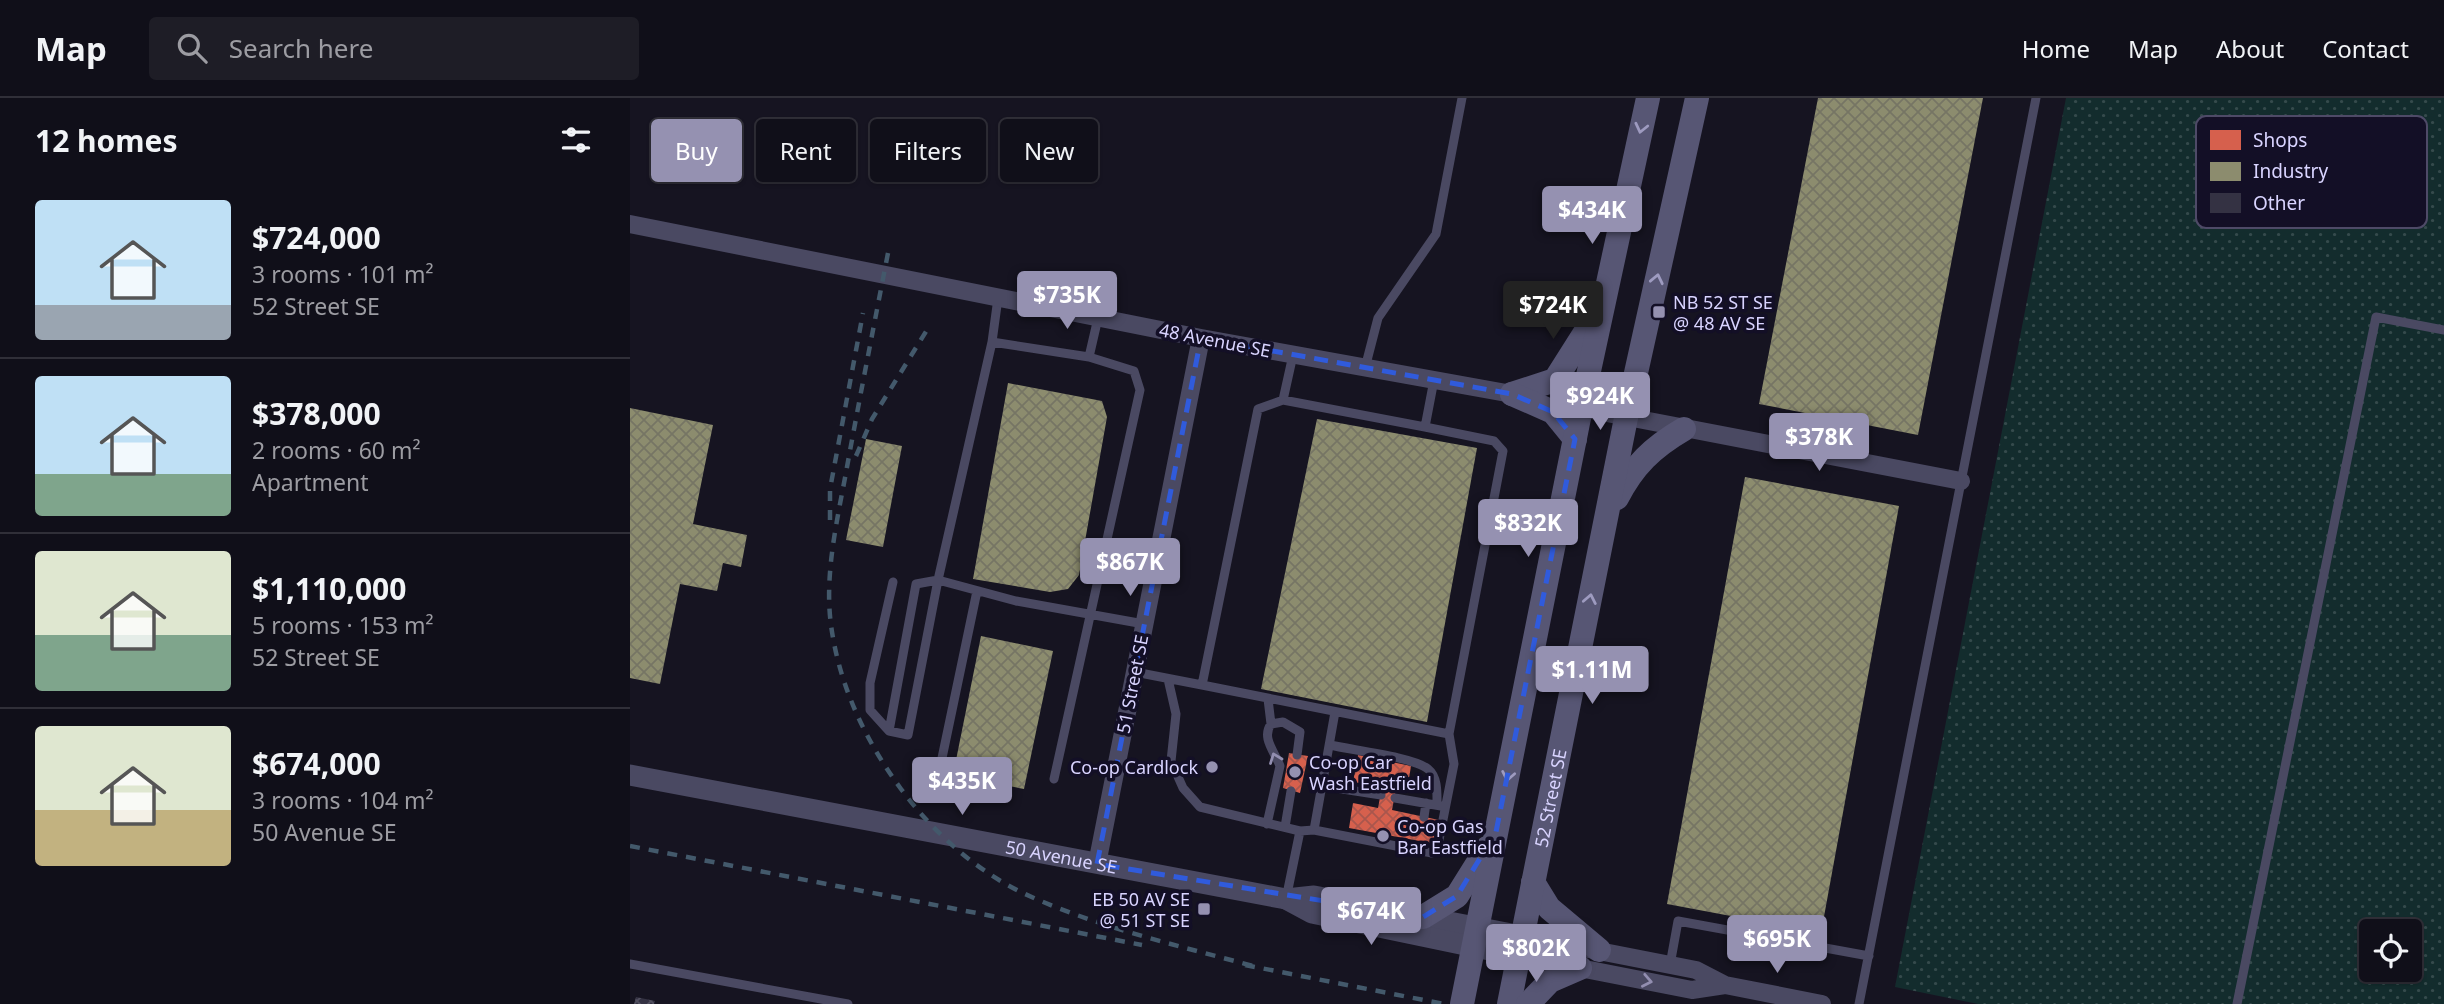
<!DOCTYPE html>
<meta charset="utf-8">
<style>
:root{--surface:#100f19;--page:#1e1d26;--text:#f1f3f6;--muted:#9c9ca2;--line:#302f38;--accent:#9591b1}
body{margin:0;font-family:"Noto Sans",sans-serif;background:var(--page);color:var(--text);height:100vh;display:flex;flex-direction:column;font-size:26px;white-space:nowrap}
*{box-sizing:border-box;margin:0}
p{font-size:23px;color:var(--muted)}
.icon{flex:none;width:38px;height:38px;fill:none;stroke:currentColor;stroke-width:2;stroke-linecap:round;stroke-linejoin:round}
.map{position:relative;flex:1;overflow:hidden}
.panel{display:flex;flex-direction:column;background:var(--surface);width:630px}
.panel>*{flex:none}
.guide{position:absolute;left:21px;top:21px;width:665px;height:63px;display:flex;gap:14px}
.fabs{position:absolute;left:1729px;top:821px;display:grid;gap:14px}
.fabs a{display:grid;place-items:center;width:63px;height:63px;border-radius:7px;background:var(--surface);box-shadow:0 2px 5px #0004,0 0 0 2px var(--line);font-size:35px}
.price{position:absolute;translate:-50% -60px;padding:0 16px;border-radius:7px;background:var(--accent);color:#fff;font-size:23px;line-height:46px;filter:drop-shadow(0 2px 4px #0008)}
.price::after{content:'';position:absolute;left:50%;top:42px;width:21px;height:16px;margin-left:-10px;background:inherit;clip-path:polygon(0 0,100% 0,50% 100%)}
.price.selected{background:#222;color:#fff}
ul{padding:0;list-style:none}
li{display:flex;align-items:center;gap:21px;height:175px;padding:0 35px}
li+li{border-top:2px solid var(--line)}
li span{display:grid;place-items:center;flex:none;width:196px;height:140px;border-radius:7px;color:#555}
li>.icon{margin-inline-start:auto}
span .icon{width:84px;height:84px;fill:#fffc;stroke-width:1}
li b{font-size:30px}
h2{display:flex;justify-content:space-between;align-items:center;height:84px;padding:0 35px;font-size:30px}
.pill{padding:0 24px;border-radius:7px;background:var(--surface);box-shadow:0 2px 5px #0004,0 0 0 2px var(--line);font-size:24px;line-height:63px}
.pill.selected{background:var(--accent);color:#fff}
header{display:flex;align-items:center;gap:42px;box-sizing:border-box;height:98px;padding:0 35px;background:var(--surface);border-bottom:2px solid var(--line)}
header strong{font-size:33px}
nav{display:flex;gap:38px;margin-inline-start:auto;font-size:24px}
.search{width:490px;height:63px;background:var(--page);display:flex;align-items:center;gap:18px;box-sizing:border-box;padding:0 24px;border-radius:7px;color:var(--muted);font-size:26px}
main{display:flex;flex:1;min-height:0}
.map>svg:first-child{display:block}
</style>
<header>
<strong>Map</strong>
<div class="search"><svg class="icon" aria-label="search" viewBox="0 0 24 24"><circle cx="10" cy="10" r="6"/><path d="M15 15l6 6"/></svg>Search here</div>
<nav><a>Home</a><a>Map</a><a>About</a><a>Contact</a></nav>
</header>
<main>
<section class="panel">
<h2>12 homes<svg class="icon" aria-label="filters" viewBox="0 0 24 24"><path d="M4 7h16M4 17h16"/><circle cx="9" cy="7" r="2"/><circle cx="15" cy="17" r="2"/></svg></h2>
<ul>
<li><span style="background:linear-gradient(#bfe0f5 75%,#9aa5b1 0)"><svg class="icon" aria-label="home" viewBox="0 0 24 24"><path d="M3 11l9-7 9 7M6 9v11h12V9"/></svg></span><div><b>$724,000</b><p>3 rooms · 101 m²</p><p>52 Street SE</p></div></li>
<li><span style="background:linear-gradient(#bfe0f5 70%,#7fa58c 0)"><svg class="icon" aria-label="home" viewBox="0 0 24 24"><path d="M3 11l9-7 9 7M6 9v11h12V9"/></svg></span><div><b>$378,000</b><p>2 rooms · 60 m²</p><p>Apartment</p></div></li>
<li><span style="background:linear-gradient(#dfe7d0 60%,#7fa58c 0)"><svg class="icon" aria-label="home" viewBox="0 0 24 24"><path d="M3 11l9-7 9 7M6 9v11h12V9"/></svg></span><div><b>$1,110,000</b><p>5 rooms · 153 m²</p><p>52 Street SE</p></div></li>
<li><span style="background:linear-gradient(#dfe7d0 60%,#c2b280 0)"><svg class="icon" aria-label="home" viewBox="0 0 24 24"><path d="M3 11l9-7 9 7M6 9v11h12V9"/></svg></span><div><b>$674,000</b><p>3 rooms · 104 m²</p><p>50 Avenue SE</p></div></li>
</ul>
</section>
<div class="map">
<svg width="1814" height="906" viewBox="0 0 1814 906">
<defs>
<pattern id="grass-dots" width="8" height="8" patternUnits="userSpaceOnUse" patternTransform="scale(1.75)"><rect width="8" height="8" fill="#132c2d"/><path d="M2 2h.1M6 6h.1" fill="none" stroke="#354a4c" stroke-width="1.8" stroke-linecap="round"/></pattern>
<pattern id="shops-cross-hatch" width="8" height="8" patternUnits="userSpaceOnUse" patternTransform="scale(1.75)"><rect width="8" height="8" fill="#d6604d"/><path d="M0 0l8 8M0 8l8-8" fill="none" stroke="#a9564d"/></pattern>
<pattern id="industry-cross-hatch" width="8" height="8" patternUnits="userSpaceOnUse" patternTransform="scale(1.75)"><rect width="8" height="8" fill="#8c8c6e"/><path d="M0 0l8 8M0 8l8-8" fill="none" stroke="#767564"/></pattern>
<pattern id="building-cross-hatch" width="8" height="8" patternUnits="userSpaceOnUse" patternTransform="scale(1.75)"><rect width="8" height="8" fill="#343243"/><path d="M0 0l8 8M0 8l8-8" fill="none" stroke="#514f5f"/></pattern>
</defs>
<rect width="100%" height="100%" fill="#161421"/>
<path fill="url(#grass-dots)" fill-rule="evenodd" d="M1436,0H1814V906H1348L1265,889ZM1741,833H1780V872H1741Z"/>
<path fill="url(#shops-cross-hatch)" d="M659,655L678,658L670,695L653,690Z
M728,657L781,668L777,693L766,691L762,712L809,722L806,746L719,730L723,705L748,710L752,689L723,684Z"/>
<path fill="url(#industry-cross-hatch)" d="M1188,0H1353L1288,337L1129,306Z
M378,285L472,303L477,319L449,477L438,491L420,494L343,481Z
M0,310L83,327L63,426L117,437L111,469L93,465L87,493L50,486L30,586L0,580Z
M687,321L847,350L797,624L631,591Z
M236,341L272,348L253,449L216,442Z
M1115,379L1269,408L1191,835L1037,806Z
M351,538L423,553L394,691L323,677Z"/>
<path fill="url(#building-cross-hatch)" d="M6,899L25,903L24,906H4Z"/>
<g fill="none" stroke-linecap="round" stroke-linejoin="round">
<path stroke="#4a4962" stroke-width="9" d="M368,200L362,244L308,482L386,503L514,526
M362,244L459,259L504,273L510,292L424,681
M663,257L653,302L795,329L804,282
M459,259L468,220
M735,270L748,220L806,136L832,0
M653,302L628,311L572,587L819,636L873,353L864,343L795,329
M308,482L278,637L259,633L286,486Z
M505,574L572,587
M538,581L546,616L541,663L553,690L570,709L670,733
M638,601L641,626
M259,633L240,612V585L263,484
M700,647C721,652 784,659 798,671C808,679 807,695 807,707
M312,660L347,493
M693,688L751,697
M765,700L811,708
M794,719L796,705
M637,726L650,668C645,654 631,640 641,626L653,624L670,634L667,657
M655,729L661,693
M684,732L802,755L807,752L824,666L819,636
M656,801L670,733L684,732L705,614
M0,866L218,906
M1040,867L1048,823L1239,858
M1229,906L1406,0
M1607,906L1746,219L1814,232"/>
<path stroke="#4a4962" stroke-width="18" d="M0,126L571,240L882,296
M951,310L1331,383
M467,766L571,240
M892,838L1066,872L1095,887L1192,906
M888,858L1062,892L1095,887"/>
<g stroke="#4a4962" stroke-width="21">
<path id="s1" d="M0,677L656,801L684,798L892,838"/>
<path d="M656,801L682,815L888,858"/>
</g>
<g stroke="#575674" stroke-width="24">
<path d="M882,296L925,282L963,222"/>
<path d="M882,296L923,314L945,341"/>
<path d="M987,400C1003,368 1023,349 1054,331"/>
<path d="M903,784L919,810L969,852"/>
<path d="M793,819L827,798L857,750"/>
<path d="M832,906L951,310L1018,0"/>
<path id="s2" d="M879,906L996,320L1067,0"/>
<path d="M898,906L920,883L950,870"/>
</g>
<path stroke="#43596b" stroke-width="4.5" stroke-dasharray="10 9" stroke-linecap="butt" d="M258,155C244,227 230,298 217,369C208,419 194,475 201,527C209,587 235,642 271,691C303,734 346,773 395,796C467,829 546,847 623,868
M226,358L242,321L300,227
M200,422V391L233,215
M0,748L512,847
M615,867L814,906"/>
</g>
<defs><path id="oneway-chevron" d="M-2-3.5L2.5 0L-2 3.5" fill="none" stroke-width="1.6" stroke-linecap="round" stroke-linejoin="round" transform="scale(1.75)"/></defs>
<g stroke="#9e9bc0">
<use href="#oneway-chevron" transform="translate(1011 30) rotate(103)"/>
<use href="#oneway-chevron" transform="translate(1027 181) rotate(-78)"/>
<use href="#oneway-chevron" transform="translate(960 501) rotate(-79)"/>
<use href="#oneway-chevron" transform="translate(878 678) rotate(101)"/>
</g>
<g stroke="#928eb0">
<use href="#oneway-chevron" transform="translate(645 660) rotate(-111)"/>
<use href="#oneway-chevron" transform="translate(1017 883) rotate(11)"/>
</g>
<path fill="none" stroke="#305bdc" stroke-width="5" stroke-dasharray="14 9" stroke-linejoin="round" d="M571,240L882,296L923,314L945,341L866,734L827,798L793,819L467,766Z"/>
<g fill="#9591b1" stroke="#130f26" stroke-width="2.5">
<rect x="1022" y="207" width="14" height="14" rx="3.5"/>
<circle cx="582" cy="669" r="7"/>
<circle cx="665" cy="674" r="7"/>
<circle cx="753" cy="738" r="7"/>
<rect x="567" y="804" width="14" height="14" rx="3.5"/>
</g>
<g text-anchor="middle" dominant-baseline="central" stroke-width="7" stroke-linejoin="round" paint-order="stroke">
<g font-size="18" fill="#d9d4ff" stroke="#130f26" text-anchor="start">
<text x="1043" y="204">NB 52 ST SE<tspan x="1043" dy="21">@ 48 AV SE</tspan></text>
<text x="679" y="664">Co-op Car<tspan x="679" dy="21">Wash Eastfield</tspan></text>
<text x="568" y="669" text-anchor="end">Co-op Cardlock</text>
<text x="767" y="728">Co-op Gas<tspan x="767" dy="21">Bar Eastfield</tspan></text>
<text x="560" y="801" text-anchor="end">EB 50 AV SE<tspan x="560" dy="21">@ 51 ST SE</tspan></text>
</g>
<g font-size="18" fill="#d9d4ff" stroke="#130f26">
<text transform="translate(585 242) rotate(11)">48 Avenue SE</text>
<text transform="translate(502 586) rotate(-79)">51 Street SE</text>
<text stroke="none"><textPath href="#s2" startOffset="210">52 Street SE</textPath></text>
<text stroke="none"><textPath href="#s1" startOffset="439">50 Avenue SE</textPath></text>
</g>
</g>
<rect x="1566" y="18" width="231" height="112" rx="10" fill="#130f26" stroke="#4e4a67" stroke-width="2"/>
<rect x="1580" y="32" width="31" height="20" fill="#d6604d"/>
<rect x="1580" y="64" width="31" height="19" fill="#8c8c6e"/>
<rect x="1580" y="95" width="31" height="20" fill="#343243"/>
<g font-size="19" fill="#d9d4ff">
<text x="1623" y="49">Shops</text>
<text x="1623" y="80">Industry</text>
<text x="1623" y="112">Other</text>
</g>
</svg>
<div class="fabs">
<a><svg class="icon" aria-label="locate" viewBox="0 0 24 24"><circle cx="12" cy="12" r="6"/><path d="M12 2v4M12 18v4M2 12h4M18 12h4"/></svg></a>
</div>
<b class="price" style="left:962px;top:148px">$434K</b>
<b class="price" style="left:437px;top:233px">$735K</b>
<b class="price selected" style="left:923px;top:243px">$724K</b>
<b class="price" style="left:970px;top:334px">$924K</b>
<b class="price" style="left:1189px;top:375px">$378K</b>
<b class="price" style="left:898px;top:461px">$832K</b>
<b class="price" style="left:500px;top:500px">$867K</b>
<b class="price" style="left:962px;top:608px">$1.11M</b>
<b class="price" style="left:332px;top:719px">$435K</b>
<b class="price" style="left:741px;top:849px">$674K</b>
<b class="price" style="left:1147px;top:877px">$695K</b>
<b class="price" style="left:906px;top:886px">$802K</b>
<div class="guide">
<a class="pill selected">Buy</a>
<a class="pill">Rent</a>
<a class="pill">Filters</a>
<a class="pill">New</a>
</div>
</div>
</main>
